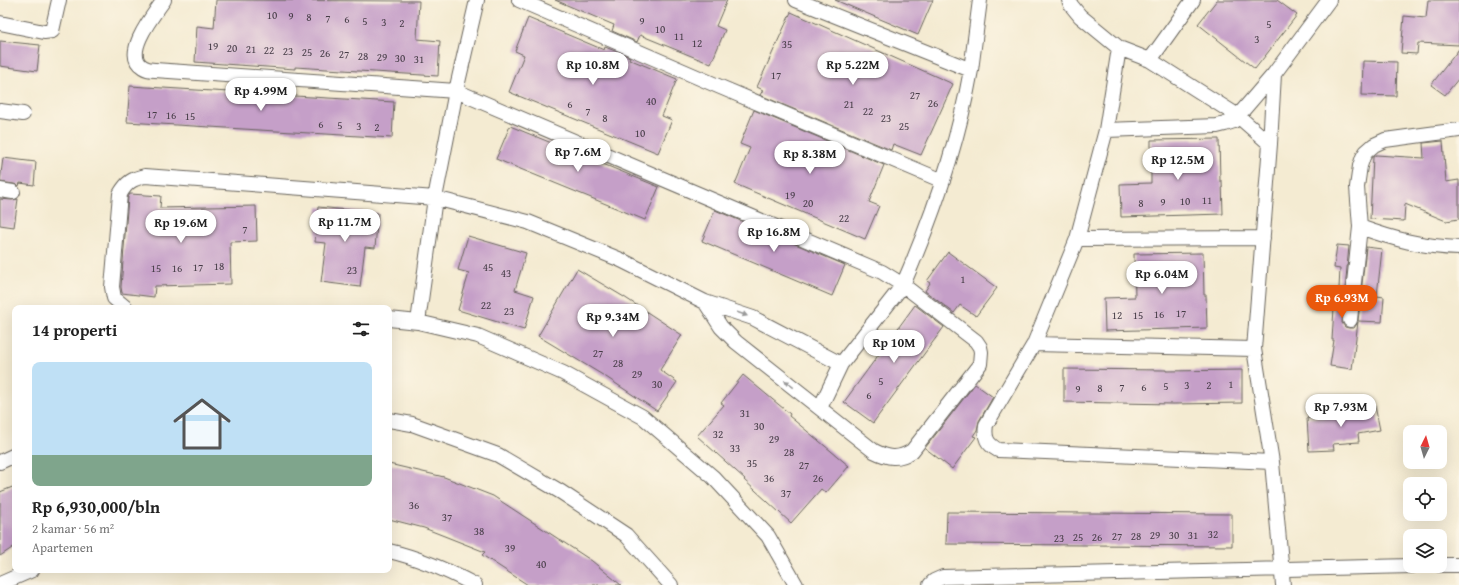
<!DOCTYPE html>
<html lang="id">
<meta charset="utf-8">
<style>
:root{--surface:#fff;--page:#f6f6f6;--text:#222;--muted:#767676;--accent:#ea580c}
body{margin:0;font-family:"Gentium Book Plus",serif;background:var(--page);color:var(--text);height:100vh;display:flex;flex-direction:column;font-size:15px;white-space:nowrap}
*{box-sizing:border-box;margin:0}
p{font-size:13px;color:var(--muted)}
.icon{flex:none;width:22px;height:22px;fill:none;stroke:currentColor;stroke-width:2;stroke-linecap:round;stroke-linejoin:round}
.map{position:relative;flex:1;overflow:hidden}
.sheet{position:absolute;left:12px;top:305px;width:380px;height:268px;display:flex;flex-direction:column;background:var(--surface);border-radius:8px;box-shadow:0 4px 16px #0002}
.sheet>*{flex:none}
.needle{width:26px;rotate:5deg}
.controls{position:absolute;left:1403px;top:425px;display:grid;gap:8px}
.controls a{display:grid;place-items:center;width:44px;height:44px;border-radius:8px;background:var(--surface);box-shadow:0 4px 16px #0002;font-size:20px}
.price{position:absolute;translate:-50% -34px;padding:0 9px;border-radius:14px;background:#fff;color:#222;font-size:13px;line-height:26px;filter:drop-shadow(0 1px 2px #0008)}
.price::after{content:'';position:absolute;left:50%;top:24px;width:12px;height:9px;margin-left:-6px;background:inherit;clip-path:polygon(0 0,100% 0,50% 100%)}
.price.active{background:var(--accent);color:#fff}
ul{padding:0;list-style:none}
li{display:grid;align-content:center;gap:8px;height:212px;padding:0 20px}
li span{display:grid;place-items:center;height:124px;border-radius:8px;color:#555}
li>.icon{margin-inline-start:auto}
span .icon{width:72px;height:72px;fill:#fffc;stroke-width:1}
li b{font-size:17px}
h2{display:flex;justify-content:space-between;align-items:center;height:48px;padding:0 20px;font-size:17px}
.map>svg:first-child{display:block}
</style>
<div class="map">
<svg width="1459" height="585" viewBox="0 0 1459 585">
<rect width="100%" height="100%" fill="#fcf5e5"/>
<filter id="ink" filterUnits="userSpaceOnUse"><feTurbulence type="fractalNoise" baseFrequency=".025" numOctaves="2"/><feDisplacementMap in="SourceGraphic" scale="8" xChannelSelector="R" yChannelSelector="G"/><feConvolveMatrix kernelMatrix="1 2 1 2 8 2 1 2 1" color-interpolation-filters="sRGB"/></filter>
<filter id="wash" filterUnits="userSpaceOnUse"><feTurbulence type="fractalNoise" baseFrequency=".012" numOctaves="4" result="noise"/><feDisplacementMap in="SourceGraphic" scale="16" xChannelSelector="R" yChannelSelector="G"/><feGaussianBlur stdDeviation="0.9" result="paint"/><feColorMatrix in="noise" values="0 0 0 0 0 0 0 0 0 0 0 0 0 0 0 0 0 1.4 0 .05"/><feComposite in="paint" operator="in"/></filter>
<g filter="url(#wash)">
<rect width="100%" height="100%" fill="#f4ebd2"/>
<g id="blocks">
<path fill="#c59fc8" d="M216,0L419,1L417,39L440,41L438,76L295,67V69L195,62L197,26L214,28Z
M555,0H727L716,26L725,30L711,64L640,35L637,42L612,31L614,25Z
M835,0H933L918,35Z
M1217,0H1277L1297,15L1255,69L1198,24Z
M1428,0H1459V45L1418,43L1417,54L1401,53L1404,16L1426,18Z
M791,12L953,84L921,155L893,144L891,150L760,95L763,90L757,87Z
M528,18L604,50L605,47L630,57L629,59L677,79L662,116L672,120L658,153L509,92L524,55L515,51Z
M0,41L40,45L37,71L0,66Z
M1459,49V78L1445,95L1431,85Z
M1363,61L1397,62L1396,96L1362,95Z
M130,86L394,102L392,138L127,122Z
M754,110L884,165L869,202L879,206L865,239L735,184L750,148L740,144Z
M510,126L659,187L645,220L496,159Z
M1219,139L1220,181H1222L1223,214L1121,217L1120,184L1151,183V140Z
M1443,141L1446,182L1459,180V219L1446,221L1405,204L1404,221L1370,219L1373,157L1376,155L1424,158L1423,143Z
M3,158L36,162L34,185L20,183L19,186L14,184L0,182Z
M130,194L161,196L160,208L256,206L257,241L230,242L231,284L155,286L154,297L122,293L121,287L128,197Z
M0,199L12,200L18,199L14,227L0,225Z
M318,207L378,213L375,248L365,247L360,287L321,282L326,243L315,242Z
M715,210L845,265L832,296L702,241Z
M468,236L526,253L515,290L534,296L524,330L458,310L469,273L458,270Z
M1337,245L1349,246L1342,323L1345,327L1349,328H1354L1358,322L1352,369L1330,366L1334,340H1332L1334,308H1338L1340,269L1334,268Z
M1366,247L1382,249L1377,296L1384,297L1382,322L1358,321Z
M948,252L997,288L976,316L960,305L954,313L925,291L930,283L927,281Z
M1203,253L1204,295H1206L1207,328L1105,331L1104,298L1135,297L1134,254Z
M577,269L624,297L682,335L660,370L677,382L657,411L606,377L538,336Z
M915,305L944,327L873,423L844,402Z
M1064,369L1166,370V371L1242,370V403L1173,404L1064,402Z
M743,375L790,414L789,416L849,466L826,493L821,489L791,523L744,480L745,479L697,436L724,405L721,403Z
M975,384L993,397L979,421L977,430L973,436L976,437L952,469L925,448Z
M1375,406L1380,430L1358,434L1359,442L1333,444L1334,450L1309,451L1307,418L1335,417L1334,411Z
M389,464L444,477L493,496L592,561L621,585H528L482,555L485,552L424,528L389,519Z
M15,486V546L0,556V492Z
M947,512L1232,514V546L946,544Z"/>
</g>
</g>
<g filter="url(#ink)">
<use href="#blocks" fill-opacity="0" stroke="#68645c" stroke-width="1"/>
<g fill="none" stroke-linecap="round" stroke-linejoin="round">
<defs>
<path id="street" d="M164,0C155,13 121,54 143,67C146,69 151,70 155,70L456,91L882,272L903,285L841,364L820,408
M519,0L718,86L943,181
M796,0L971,70
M1069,0L1071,5L1080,16L1119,48L1150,60L1238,116L1270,144
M0,23L44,32L52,31L59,0
M1119,48L1106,130L1077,239L1034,344L986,425C984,438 987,444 998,450L1272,462
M1150,60L1193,0
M0,111L23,114
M1106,130L1217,126L1225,124L1234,121L1238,116L1274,74
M0,190L13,192
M1360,227C1393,239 1423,247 1459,248
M1077,239L1263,238
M705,302L721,327L736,342L874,451C888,458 898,460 912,451L980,364L981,352L980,347L976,341L903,285C933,216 958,144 971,70C974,47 977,23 980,0
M126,308L114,298L112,287L120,194C127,182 132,179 145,176L435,198L528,222L621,260L705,302L753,318L841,364
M389,319L418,322L478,336L563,373L643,417L713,477L768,536L796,585
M1350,320L1360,227L1357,187L1360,166L1363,157L1366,152L1374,145L1385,140L1459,130
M418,322L435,198L456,91L477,0
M1034,344L1254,349
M389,420L412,424L498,455L561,492L626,535L671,585
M0,462L15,455
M389,551C419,558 447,570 475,585
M1440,565H1459
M0,584L32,570
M930,585L934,581L943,577L1412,566
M1283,585L1272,462L1254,349L1270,144L1274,74L1329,0"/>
</defs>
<use href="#street" stroke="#68645c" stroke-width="16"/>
<use href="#street" stroke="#fff" stroke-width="14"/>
</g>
<defs><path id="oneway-solid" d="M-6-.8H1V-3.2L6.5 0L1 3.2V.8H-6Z"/></defs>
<g fill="#999">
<use href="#oneway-solid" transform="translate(742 314) rotate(20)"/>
<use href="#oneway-solid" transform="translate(789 384) rotate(-142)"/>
</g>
</g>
<g text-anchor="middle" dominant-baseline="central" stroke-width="4" stroke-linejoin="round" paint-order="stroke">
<g font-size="11" fill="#463d47">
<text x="272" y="15">10</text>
<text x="291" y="16">9</text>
<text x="309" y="17">8</text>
<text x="328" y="18">7</text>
<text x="347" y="19">6</text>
<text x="365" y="21">5</text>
<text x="642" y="21">9</text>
<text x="384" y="22">3</text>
<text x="402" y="23">2</text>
<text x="1269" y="24">5</text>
<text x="660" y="29">10</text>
<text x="679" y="36">11</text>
<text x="1257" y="39">3</text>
<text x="697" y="43">12</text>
<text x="787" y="44">35</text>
<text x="213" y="46">19</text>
<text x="232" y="48">20</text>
<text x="251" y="49">21</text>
<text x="269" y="50">22</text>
<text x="288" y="51">23</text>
<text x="307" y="52">25</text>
<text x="325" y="53">26</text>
<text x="344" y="54">27</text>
<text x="363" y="56">28</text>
<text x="382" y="57">29</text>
<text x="400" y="58">30</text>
<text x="419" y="59">31</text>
<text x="776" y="75">17</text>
<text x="915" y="95">27</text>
<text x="651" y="101">40</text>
<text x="933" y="103">26</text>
<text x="570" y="104">6</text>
<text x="849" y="104">21</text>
<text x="588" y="111">7</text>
<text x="868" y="111">22</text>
<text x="152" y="114">17</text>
<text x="171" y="115">16</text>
<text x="190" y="116">15</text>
<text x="605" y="118">8</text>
<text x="886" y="118">23</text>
<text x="321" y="124">6</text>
<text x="340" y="125">5</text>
<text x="359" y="126">3</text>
<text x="904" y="126">25</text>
<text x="377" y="127">2</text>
<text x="640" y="133">10</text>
<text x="790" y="195">19</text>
<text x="1207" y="200">11</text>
<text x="1185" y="201">10</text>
<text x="1163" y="202">9</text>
<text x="808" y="203">20</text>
<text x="1141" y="203">8</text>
<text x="844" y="218">22</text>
<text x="245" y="229">7</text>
<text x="219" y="266">18</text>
<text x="198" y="267">17</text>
<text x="488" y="267">45</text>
<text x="156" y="268">15</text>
<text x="177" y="268">16</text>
<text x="352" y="270">23</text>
<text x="506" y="273">43</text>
<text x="963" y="279">1</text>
<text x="486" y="305">22</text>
<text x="509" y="311">23</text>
<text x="1181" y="313">17</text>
<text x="1159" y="314">16</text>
<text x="1117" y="315">12</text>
<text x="1138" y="315">15</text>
<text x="598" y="353">27</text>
<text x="618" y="363">28</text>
<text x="637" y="374">29</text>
<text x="881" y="381">5</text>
<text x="657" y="384">30</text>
<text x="1231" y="384">1</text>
<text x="1187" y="385">3</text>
<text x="1209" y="385">2</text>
<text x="1166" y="386">5</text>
<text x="1122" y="387">7</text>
<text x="1144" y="387">6</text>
<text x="1100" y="388">8</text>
<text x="1078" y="389">9</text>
<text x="869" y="395">6</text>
<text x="745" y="413">31</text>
<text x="759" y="426">30</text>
<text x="718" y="434">32</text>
<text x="774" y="439">29</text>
<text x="735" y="448">33</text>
<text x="789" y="452">28</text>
<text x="752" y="463">35</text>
<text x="804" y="465">27</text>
<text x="769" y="478">36</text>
<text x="818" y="478">26</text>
<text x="786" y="493">37</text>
<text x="414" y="505">36</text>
<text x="447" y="517">37</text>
<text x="479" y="531">38</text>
<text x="1213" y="534">32</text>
<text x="1155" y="535">29</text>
<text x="1174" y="535">30</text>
<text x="1193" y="535">31</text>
<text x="1117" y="536">27</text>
<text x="1136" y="536">28</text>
<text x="1078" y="537">25</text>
<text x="1097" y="537">26</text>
<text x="1059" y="538">23</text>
<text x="510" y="548">39</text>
<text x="541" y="564">40</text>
</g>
</g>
</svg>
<div class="controls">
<a><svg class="needle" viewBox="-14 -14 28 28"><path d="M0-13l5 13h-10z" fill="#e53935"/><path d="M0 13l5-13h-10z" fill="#767676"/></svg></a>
<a><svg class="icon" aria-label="locate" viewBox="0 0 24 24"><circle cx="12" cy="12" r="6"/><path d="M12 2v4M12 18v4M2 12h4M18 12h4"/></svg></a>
<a><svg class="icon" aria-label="layers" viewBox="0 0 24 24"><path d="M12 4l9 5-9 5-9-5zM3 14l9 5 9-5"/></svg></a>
</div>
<b class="price" style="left:593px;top:86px">Rp 10.8M</b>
<b class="price" style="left:853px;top:86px">Rp 5.22M</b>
<b class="price" style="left:261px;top:112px">Rp 4.99M</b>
<b class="price" style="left:578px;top:173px">Rp 7.6M</b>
<b class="price" style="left:810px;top:175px">Rp 8.38M</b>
<b class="price" style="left:1178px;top:181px">Rp 12.5M</b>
<b class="price" style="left:345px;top:243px">Rp 11.7M</b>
<b class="price" style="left:181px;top:244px">Rp 19.6M</b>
<b class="price" style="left:774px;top:253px">Rp 16.8M</b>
<b class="price" style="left:1162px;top:295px">Rp 6.04M</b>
<b class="price active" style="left:1342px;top:319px">Rp 6.93M</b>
<b class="price" style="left:613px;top:338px">Rp 9.34M</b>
<b class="price" style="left:894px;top:364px">Rp 10M</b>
<b class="price" style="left:1341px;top:428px">Rp 7.93M</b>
<section class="sheet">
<h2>14 properti<svg class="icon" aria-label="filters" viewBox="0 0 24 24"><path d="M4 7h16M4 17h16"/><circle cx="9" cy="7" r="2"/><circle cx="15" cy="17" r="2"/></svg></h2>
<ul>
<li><span style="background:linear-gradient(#bfe0f5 75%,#7fa58c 0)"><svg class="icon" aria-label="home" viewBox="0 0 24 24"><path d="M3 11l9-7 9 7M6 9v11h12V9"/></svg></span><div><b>Rp 6,930,000/bln</b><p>2 kamar · 56 m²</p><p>Apartemen</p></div></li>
</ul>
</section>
</div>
